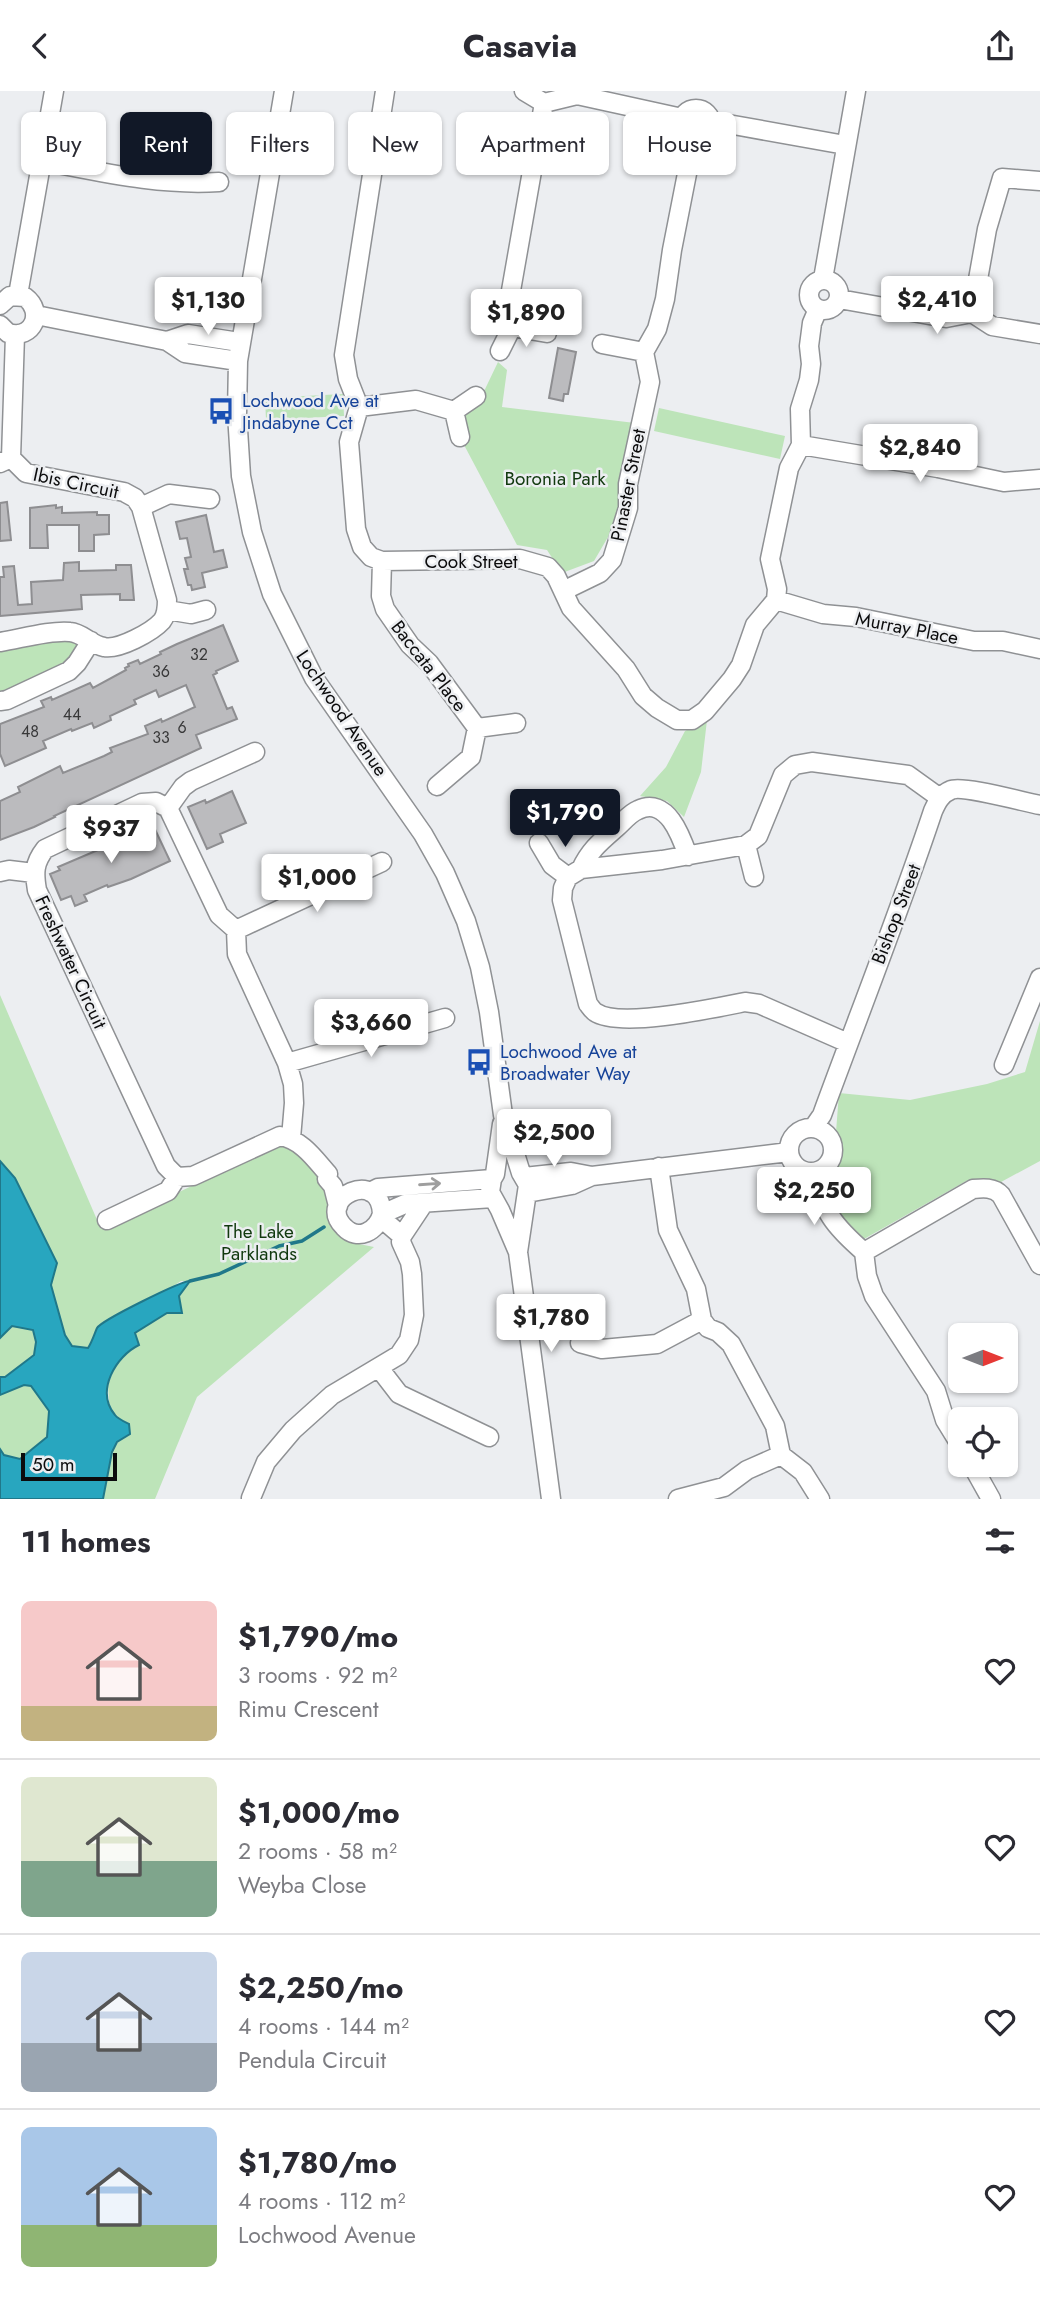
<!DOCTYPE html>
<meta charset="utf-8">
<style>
:root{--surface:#fff;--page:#f7f7f7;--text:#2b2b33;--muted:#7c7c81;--line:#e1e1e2;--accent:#111827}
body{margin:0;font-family:Jost,sans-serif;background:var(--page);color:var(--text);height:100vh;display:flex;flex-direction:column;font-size:26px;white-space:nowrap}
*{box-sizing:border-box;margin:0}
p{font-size:23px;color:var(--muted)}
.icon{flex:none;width:38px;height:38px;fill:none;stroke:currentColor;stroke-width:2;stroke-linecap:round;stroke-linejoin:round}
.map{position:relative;height:1408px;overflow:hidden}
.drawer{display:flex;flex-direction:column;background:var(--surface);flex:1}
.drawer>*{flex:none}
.top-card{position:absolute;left:21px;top:21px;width:999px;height:63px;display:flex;gap:14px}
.needle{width:46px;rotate:90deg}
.controls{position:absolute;left:948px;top:1232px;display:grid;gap:14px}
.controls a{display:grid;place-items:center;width:70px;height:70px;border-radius:10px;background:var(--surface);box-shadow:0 2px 5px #0004;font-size:35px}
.scale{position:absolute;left:21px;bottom:18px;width:96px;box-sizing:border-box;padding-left:7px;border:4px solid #0c0c0d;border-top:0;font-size:19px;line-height:24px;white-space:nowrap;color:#0c0c0d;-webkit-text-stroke:5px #eceef1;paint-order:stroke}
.price{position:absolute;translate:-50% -60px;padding:0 16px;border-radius:7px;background:#fff;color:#222;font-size:23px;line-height:46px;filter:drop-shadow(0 2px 4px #0008)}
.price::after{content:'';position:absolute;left:50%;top:42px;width:21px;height:16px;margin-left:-10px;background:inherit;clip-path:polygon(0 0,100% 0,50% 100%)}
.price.selected{background:var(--accent);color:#fff}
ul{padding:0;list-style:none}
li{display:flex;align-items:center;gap:21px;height:175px;padding:0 21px}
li+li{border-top:2px solid var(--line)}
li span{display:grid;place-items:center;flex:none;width:196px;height:140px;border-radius:10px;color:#555}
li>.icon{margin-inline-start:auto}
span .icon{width:84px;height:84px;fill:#fffc;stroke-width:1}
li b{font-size:30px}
h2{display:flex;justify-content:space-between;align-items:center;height:84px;padding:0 21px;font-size:30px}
.tag{padding:0 24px;border-radius:10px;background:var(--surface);box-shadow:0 2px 5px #0004;font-size:24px;line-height:63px}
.tag.selected{background:var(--accent);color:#fff}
header{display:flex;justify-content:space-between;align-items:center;height:91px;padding:0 21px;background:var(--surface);font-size:32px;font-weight:700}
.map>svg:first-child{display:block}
</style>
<header><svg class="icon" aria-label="back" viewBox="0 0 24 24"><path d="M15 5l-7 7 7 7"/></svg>Casavia<svg class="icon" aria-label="share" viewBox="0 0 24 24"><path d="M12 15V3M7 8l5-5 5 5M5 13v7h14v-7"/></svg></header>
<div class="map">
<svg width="1040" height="1408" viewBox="0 0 1040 1408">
<rect width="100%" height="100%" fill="#eceef1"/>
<path fill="#bde4b9" d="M498,271L507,279L502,316L635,332L620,388L621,414L615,434L594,470L562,482L547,459L517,454L463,352L461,332L465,320L476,317Z
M343,303L344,325L266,329L265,307Z
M659,317L785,345L780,368L654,340Z
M67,540L91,550L77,572L0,610V551Z
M707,629L701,681L684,726L667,710L640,705L666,676L685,640Z
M0,904L101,1138L278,1054C320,1061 332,1111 343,1146L354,1152L374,1156L197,1306L155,1408H103L112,1361L129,1333L115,1325L109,1312L108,1294L115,1274L126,1260L135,1242L167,1222L189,1190H181L96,1246L88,1257L72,1255L65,1244L51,1194L56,1172L15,1087L0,1070Z
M1040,930V1070L1001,1091L968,1089L864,1148L851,1142L827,1107L828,1090L840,1052L836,1041L839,1002L910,1009L987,993L1025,981Z
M12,1235L33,1239L36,1251L34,1264L5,1286H0V1247Z
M24,1294L31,1295L49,1319L47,1346L20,1368L4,1364L0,1358V1304Z"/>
<path fill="#28a6bf" stroke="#20788a" stroke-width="2" d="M0,1070L15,1087L57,1172L51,1194L65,1244L72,1255L88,1257C92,1251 94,1244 97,1237C102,1229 181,1190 190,1190L179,1205L182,1222H167L135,1242L139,1254C116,1265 95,1300 115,1324C118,1328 125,1331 129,1333L130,1343L117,1351L112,1361L103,1408H0V1358L4,1364L20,1368L47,1346L49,1320L31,1295L24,1294L0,1304V1286H5L34,1264L36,1251L33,1239L12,1235L0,1247Z"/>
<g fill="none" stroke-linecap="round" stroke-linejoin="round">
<path stroke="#20788a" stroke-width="3.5" d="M190,1190L219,1183L279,1155L302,1150L324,1136"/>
</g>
<path fill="#bbbbbe" stroke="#8e8e91" stroke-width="2" d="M558,257L576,261L568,303H564L563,310L549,307Z
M7,411L11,449L0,450V412Z
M56,414V417L62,416V422L97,421V424H109V443L94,444V460H79V434H47L48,457H30V417Z
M206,424L214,461L223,459L227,476L202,482L205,496L192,499L191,494H188L184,478H188L185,467L191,466L187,447L180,448L176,431Z
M79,471V480L116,479V474H131L134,509H120V503L81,504L82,518L0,525V486H4L3,476L14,475L18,514L32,513L31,491L63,489L64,472Z
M223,534L238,570L216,580L217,582L213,584L227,618L232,616L237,628L196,644L201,657L54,725L55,726L34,736L0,749V710L20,701L18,696L60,675L63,682L104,665L112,661L110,657L148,643L145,635L161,628L162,631L195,616L186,594L159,606L156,599L134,609L136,613L110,625L111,629L94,637L92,632L72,640L71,638L43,650L46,657L5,675L0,663V633L44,616L41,610L51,606L52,609L90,592L93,597L126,579L125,577L129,575L128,573L138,569L140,573L161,563L160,561L177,553Z
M232,700L246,732L220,743L223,751L207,758L188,716L205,709L206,712Z
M152,732L170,770L131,788L108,796L107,794L84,804L87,810L75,815L71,805L61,809L50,783L60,779L58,776L112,753Z"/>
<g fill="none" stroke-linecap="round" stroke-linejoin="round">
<defs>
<path id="minor" d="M284,0L238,270L237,323L241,385L252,441L272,503L314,587L423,743L445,782L466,830L480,876L489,921L503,1024L521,1082L528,1094L518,1161
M385,0L344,264L348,288L359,316L349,351L356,438L362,456L371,466L382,470L520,468L548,476L556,485L571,517L626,578L643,605L657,617L677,629H692L705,620L732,588L741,574L755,534L776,509L777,498L770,468L789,377L801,354L800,318L809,289L811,273L809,255L812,232L818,218
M524,0L544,12
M681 33a15 15 0 1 1 30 0a15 15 0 1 1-30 0Z
M711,33H728L845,54
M42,70C101,81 159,95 219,91
M823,188L856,0
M809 204a15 15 0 1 1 30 0a15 15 0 1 1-30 0Z
M18,204L54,0
M839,208L946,227L972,222L992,235L1040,243
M0,214L10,205L25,206C45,221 33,249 8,242L0,234
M972,222L987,138L1002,87L1040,90
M36,224L167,250L185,262L238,270
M512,236L547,242
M167,250L188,243L239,251
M602,253L644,261
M500,260L512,236L509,211L544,12L577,4L682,27
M359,316L416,309L454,320
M460,346L454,320L476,305
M801,354L938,377L1004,391L1040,388
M11,367L15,244
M0,372L11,367L26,382L124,401L135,407L141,416L167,509C167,516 166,525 162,530C152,541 119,559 104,556C91,554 83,542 70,541C50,539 20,548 0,551
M141,416L169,403L210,408
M382,470L381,505L385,518L410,554L429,572L477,637L471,666L437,695
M563,500L600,482L612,469L628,417V393L650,291L644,261L657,238L665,208L672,159L694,47
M776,509L823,523L856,526L974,550H1003L1040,558
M167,519L191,523L206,519
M0,610L7,609L69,580L77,572L91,550
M477,637L516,632
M168,717L183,696L191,690L255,661
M539,752L552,774L568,786
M746,754L754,786
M581,778C590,759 600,751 616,737C623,731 630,722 638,719C667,705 681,745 688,765
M0,781L9,779L34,782
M236,839L382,771
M848,952L759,913L745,911C715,917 619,938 595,921C593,920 589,914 588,913L562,809L563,797L568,786L581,778L662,769L746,754L758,745L783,684L795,674L812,671L908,684L940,707
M287,972L445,927
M1004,974L1040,887
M502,1033L495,1083L492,1088L490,1101L500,1119L518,1161L551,1408
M813,1037L822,1024C859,923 899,822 933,720C937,711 941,703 951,699C962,694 1024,711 1040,714
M789 1059a22 22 0 1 1 44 0a22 22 0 1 1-44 0Z
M291,1047L294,1012L293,993L287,972L237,863L236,839L219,824L168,717L156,711L142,712L45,758C34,772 34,782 37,799L166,1075L177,1086L193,1085L280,1045C302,1049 314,1067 328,1083L327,1088L333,1095L338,1115
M659,1076L668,1139L696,1198L702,1229L708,1237L718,1241L731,1253L775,1335L781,1364L803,1381L820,1408
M814,1081C824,1122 833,1134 864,1161L867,1185L874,1205L936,1300L945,1329L961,1355
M524,1086L571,1081L592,1085
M370,1101L378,1097L492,1088
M527,1102L572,1094L592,1085L789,1061
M382,1123C380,1076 315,1107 344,1136C358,1151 377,1140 382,1123L405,1113L493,1107
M107,1129L168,1100L177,1086
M402,1145L424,1112
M864,1161L973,1098C983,1097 994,1096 1001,1104L1040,1174
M580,1252L602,1258L657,1253L702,1229
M379,1277L399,1303L489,1346
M972,1374L991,1408
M251,1407L266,1371L293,1339L332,1304L399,1264L409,1249L414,1224L412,1183L410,1171L401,1151L402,1145L381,1127
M678,1408L724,1396L747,1379L781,1364"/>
</defs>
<use href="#minor" stroke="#8f9194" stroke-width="21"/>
<use href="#minor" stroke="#fff" stroke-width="18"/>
</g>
<defs><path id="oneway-shaft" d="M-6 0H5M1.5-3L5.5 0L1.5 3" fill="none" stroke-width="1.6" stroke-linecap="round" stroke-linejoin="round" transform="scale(1.75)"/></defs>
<use stroke="#9e9e9e" href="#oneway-shaft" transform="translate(430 1093) rotate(-4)"/>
<defs>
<symbol id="bus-bare" viewBox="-9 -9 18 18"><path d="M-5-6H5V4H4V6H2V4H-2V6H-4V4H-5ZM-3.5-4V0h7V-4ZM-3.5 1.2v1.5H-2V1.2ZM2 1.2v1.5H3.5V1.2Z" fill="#1a4fb4" stroke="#eceef1" stroke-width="2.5" paint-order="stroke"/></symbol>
</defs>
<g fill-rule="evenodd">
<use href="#bus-bare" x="202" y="301" width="38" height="38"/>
<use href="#bus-bare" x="460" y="952" width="38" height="38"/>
</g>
<g text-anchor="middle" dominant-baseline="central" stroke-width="5" stroke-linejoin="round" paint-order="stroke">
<g font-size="16" fill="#383839">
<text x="199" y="563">32</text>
<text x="161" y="580">36</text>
<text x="72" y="623">44</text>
<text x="182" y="636">6</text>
<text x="30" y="640">48</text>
<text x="161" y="646">33</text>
</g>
<g font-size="19" fill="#164399" stroke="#eceef1" text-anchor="start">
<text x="242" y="309">Lochwood Ave at<tspan x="242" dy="22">Jindabyne Cct</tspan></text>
<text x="500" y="960">Lochwood Ave at<tspan x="500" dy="22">Broadwater Way</tspan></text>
</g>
<g font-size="19" fill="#11390e" stroke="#eceef1">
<text x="555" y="387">Boronia Park</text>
<text x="259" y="1140">The Lake<tspan x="259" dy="22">Parklands</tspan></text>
</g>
<g font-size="19" fill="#0c0c0d" stroke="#eceef1">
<text transform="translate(76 392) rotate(12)">Ibis Circuit</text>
<text transform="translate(628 394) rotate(-79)">Pinaster Street</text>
<text x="471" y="470">Cook Street</text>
<text transform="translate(907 537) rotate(11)">Murray Place</text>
<text transform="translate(429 575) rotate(52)">Baccata Place</text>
<text transform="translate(342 622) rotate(56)">Lochwood Avenue</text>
<text transform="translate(896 823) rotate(-69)">Bishop Street</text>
<text transform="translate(71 871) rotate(65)">Freshwater Circuit</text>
</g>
</g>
</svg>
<div class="controls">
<a><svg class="needle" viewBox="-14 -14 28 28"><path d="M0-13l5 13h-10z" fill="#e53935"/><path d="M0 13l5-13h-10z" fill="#7c7c81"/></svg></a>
<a><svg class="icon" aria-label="locate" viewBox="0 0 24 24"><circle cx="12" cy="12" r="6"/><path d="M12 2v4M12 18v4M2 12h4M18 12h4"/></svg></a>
</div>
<div class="scale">50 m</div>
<b class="price" style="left:937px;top:245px">$2,410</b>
<b class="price" style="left:208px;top:246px">$1,130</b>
<b class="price" style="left:526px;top:258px">$1,890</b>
<b class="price" style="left:920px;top:393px">$2,840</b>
<b class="price selected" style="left:565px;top:758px">$1,790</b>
<b class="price" style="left:111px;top:774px">$937</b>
<b class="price" style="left:317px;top:823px">$1,000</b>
<b class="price" style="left:371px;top:968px">$3,660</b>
<b class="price" style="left:554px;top:1078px">$2,500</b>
<b class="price" style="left:814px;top:1136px">$2,250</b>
<b class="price" style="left:551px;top:1263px">$1,780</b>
<div class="top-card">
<a class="tag">Buy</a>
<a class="tag selected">Rent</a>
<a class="tag">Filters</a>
<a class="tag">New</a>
<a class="tag">Apartment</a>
<a class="tag">House</a>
</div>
</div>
<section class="drawer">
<h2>11 homes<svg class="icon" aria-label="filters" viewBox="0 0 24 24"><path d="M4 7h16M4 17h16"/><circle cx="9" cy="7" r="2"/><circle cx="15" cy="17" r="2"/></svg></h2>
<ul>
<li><span style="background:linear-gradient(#f6c9c9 75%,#c2b280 0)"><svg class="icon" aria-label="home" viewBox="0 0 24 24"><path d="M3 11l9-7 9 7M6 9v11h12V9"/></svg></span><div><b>$1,790/mo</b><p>3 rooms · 92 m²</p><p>Rimu Crescent</p></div><svg class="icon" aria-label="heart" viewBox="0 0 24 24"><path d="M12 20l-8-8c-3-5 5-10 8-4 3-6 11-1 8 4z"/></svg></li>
<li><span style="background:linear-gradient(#dfe7d0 60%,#7fa58c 0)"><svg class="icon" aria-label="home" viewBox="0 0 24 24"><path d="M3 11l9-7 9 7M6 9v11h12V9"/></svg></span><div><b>$1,000/mo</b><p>2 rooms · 58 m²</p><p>Weyba Close</p></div><svg class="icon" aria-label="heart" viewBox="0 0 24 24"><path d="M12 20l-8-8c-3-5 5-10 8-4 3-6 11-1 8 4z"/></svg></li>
<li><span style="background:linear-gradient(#c9d6e8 65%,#9aa5b1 0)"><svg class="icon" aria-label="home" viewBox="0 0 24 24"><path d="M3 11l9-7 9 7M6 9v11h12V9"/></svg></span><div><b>$2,250/mo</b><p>4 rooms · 144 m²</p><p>Pendula Circuit</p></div><svg class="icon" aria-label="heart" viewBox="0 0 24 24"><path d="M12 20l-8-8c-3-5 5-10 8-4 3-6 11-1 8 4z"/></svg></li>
<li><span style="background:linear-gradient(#a9c7e8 70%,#8fb573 0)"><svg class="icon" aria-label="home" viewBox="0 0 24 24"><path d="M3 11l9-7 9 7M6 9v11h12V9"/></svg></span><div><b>$1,780/mo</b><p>4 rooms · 112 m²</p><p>Lochwood Avenue</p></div><svg class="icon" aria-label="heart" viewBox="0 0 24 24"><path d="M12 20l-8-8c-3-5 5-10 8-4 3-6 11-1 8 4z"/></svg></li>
</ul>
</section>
